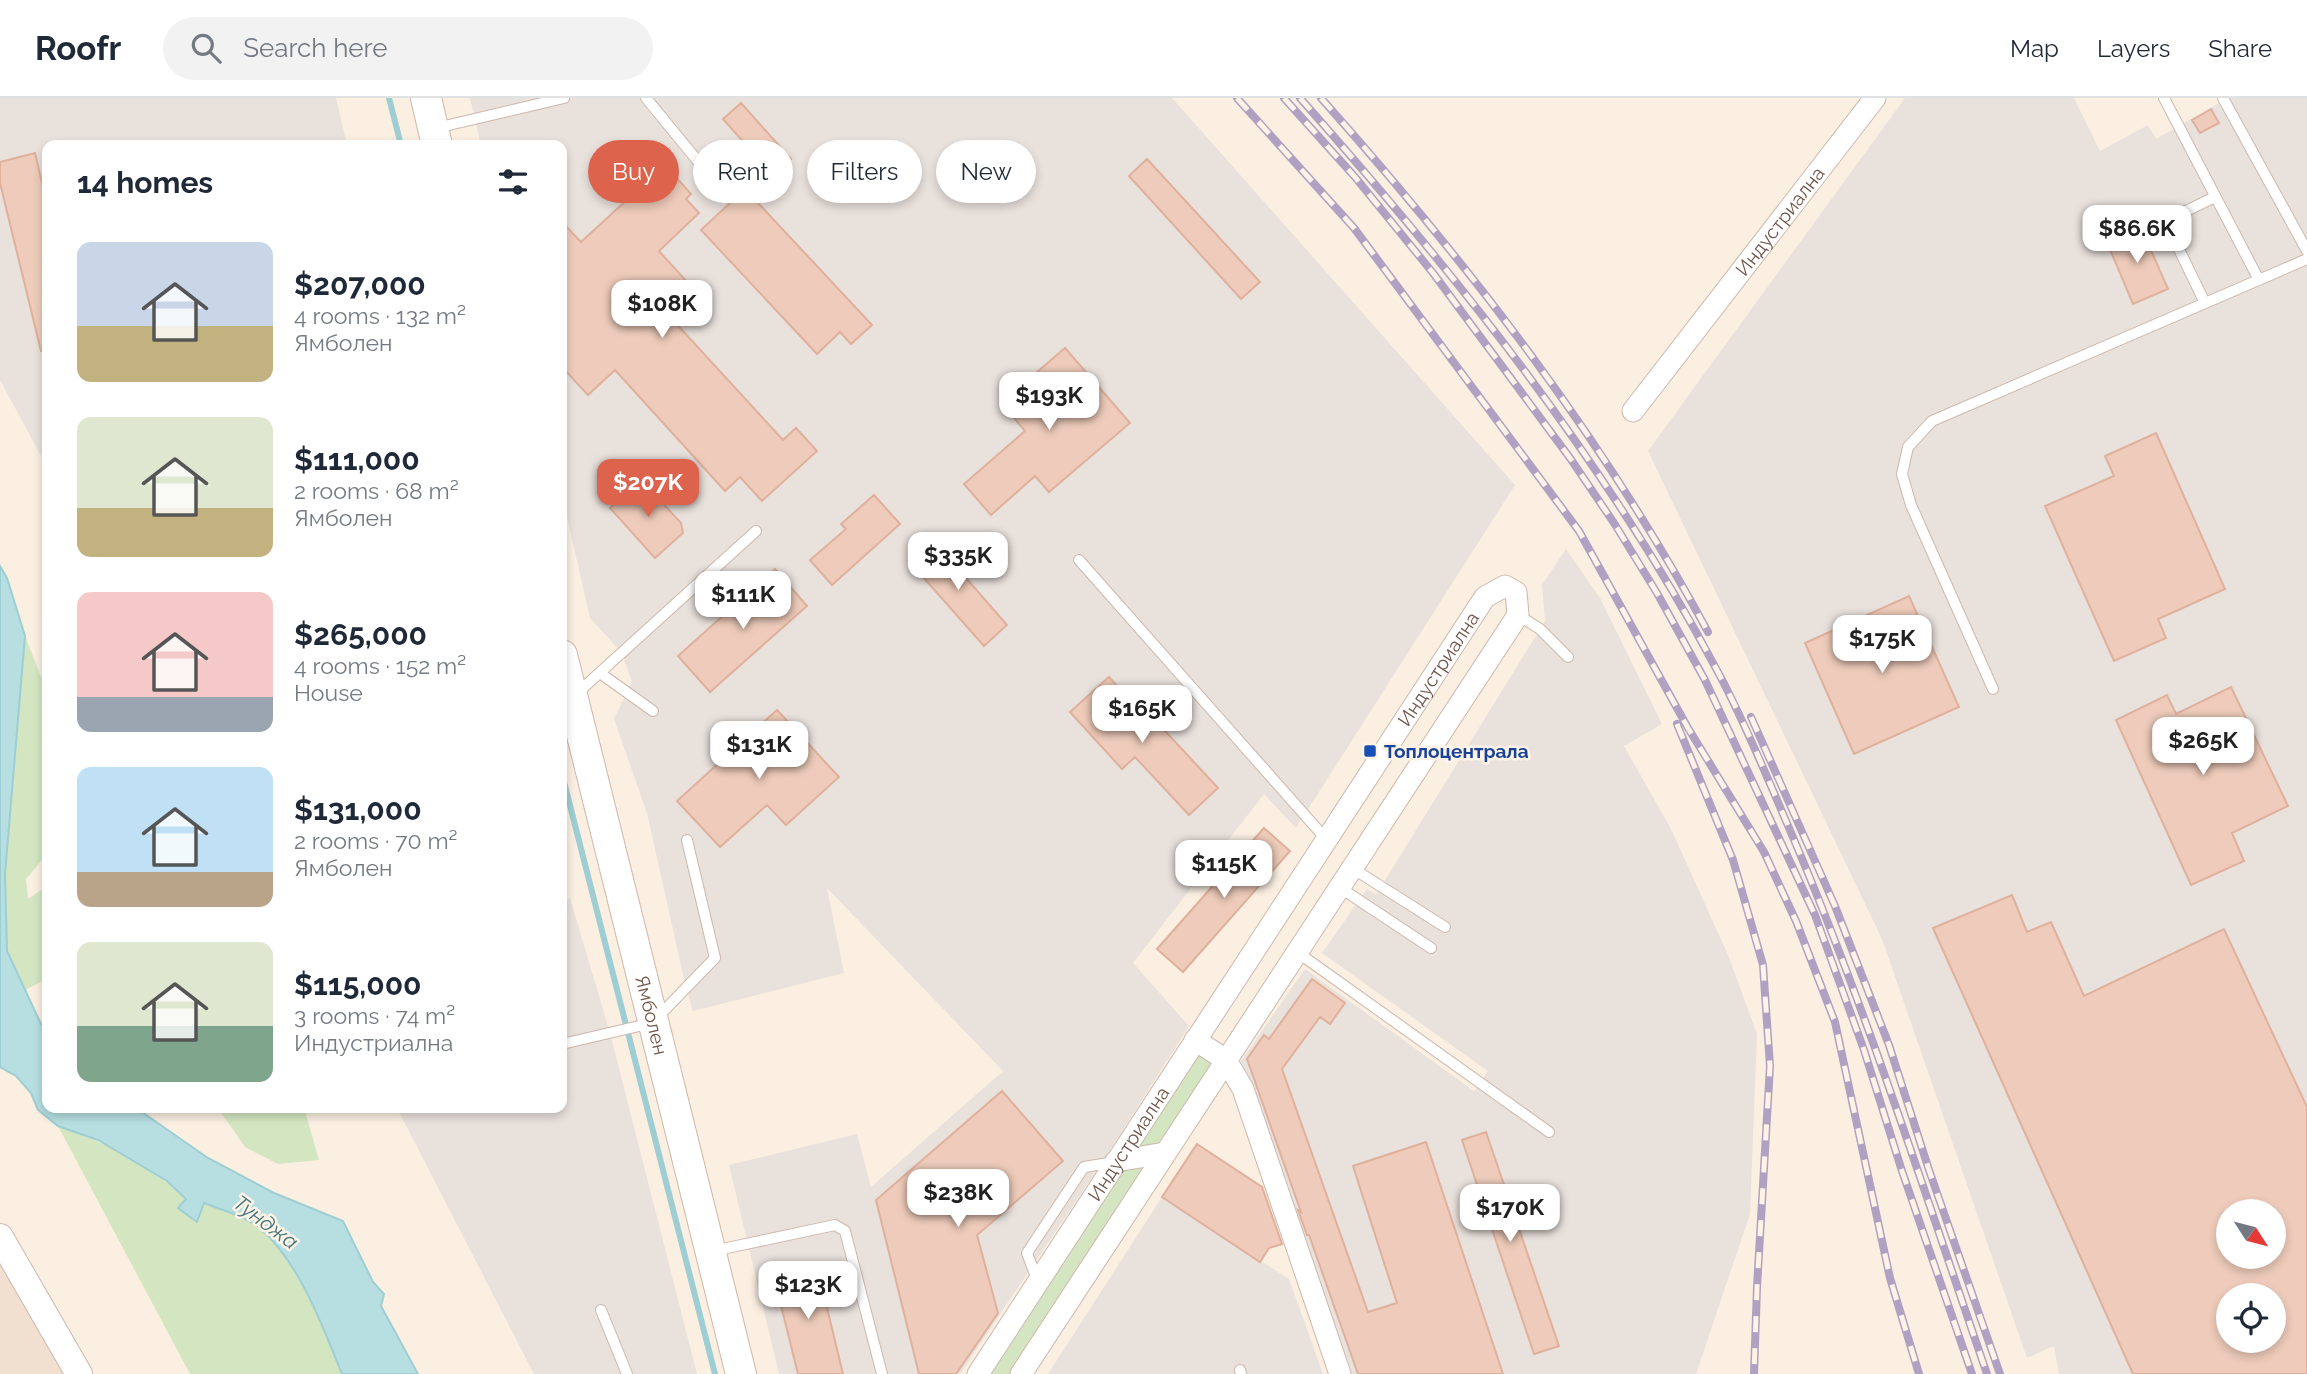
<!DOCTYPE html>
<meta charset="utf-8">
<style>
:root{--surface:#fff;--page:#f2f2f3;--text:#1f2937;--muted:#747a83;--line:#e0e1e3;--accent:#dd634d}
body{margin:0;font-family:Raleway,sans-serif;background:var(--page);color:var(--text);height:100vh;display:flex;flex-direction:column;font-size:26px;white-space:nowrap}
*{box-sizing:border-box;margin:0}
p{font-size:23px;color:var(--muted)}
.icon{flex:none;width:38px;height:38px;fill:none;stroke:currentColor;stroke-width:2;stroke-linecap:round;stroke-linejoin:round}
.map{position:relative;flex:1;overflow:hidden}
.sheet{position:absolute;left:42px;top:42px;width:525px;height:973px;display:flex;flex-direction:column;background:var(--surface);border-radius:14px;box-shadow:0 4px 10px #0003}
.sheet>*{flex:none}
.banner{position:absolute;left:588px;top:42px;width:665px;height:63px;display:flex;gap:14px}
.needle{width:46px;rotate:126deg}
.fabs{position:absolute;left:2216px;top:1101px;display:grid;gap:14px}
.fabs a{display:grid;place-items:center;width:70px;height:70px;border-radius:50%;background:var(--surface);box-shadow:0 4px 10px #0003;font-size:35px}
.price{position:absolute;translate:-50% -60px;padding:0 16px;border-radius:14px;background:#fff;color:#222;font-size:23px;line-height:46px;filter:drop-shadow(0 2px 4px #0008)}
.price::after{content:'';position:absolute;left:50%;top:42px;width:21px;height:16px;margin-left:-10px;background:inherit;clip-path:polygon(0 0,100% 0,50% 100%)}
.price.on{background:var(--accent);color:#fff}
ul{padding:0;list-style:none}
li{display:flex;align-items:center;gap:21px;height:175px;padding:0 35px}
li span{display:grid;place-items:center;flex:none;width:196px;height:140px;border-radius:14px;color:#555}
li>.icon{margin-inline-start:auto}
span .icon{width:84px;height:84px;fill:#fffc;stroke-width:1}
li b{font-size:30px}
h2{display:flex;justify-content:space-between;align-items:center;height:84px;padding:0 35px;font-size:30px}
.chip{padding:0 24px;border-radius:32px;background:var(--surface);box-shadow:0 4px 10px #0003;font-size:24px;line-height:63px}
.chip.on{background:var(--accent);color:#fff}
header{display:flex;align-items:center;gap:42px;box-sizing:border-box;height:98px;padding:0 35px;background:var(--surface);border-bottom:2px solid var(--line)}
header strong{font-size:33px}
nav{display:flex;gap:38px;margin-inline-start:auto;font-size:24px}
.search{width:490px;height:63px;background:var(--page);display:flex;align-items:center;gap:18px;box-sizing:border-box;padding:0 24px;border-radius:38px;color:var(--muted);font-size:26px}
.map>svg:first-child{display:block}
</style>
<header>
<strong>Roofr</strong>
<div class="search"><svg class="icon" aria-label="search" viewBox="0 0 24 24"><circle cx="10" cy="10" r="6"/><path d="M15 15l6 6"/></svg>Search here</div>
<nav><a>Map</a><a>Layers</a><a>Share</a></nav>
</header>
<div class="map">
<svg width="2307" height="1276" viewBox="0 0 2307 1276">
<rect width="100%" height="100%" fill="#faefe1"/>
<path fill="#f1e0d0" d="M0,1139L79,1276H0Z"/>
<path fill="#e9e1dc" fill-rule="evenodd" d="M0,0H336L347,47H47V369L0,282Z
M470,0H1172L1515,387L1296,730L1264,696L1133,865L1189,928L1105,1060L960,1276H779L729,1067L857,1036L871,1089L1003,973L827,790L844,875L693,913L686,890L647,715L614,621L632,584L622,555L590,520L562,397V47H481Z
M1905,0H2074L2100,53L2148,27L2156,41L2228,0H2307V1276H2059L2054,1248L2027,1260L1882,841L1648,353ZM2228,1113H2273V1158H2228ZM2228,1197H2273V1242H2228Z
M1566,451L1600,500L1662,626L1624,648L1671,731L1728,857L1757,936L1750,1116L1696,1276H1352L1241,963L1305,871L1474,993L1488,973L1322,855L1367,791L1376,797L1545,523L1542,487Z
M570,800L610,935L697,1276H534L397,1010H562V803Z
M1162,1099L1289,1181L1323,1276H1048Z"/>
<path fill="#d3e6c1" d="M25,538L47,594V756L26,781L28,801L47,788V881L25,892L7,853L5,776Z
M1195,942L1226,962L1021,1276H978Z
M218,1010H304L319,1062L278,1066L245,1049Z
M58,1028C105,1044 150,1067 186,1101L178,1111L197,1124L204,1104C219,1111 247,1119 259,1129C299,1164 322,1227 342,1276H190Z"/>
<path fill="#b7dfe2" stroke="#9eced3" stroke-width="2" d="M0,468L7,480L25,538L5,776L7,853L41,926L47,934V1010H136L208,1060L274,1095L343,1123L373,1184L384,1196L381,1208L418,1276H342C322,1227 300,1165 259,1129C247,1119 219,1111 204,1105L197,1124L178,1110L186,1101L167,1083L98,1042L58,1028L38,1012L31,995L16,978L0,969Z"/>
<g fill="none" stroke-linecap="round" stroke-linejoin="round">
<path stroke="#9eced3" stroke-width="6" d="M389,0L401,47
M562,676L715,1276"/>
</g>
<path fill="#eecbba" stroke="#dfb19c" stroke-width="2" fill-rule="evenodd" d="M741,5L791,61L773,77L723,21Z
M2211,11L2219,25L2200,35L2192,22Z
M35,55L47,106V252L41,253L0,85V64Z
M1147,61L1260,184L1241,201L1129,78Z
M665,67L691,96L686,101L699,115L659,153L698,196L671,220L783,342L796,330L817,353L762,403L740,379L725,393L615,272L588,297L562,269V124L581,144Z
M745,91L872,227L851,246L840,234L817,256L701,132Z
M2140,127L2168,191L2133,206L2106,142Z
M1065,250L1130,325L1049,394L1035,378L991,417L964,386L1025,333L1001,305Z
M2156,335L2225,491L2158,521L2166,540L2114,563L2045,408L2114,378L2105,358Z
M641,382L681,425L683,435L655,460L610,410Z
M874,397L900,426L832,487L810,462L846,431L841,426Z
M932,441L1007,527L984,548L908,462Z
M775,471L807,508L710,594L678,558Z
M1909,498L1959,609L1854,656L1805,545Z
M1109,579L1151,626L1155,622L1218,690L1189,717L1135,659L1122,671L1070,614Z
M2231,589L2288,708L2232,735L2244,763L2191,787L2116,622L2167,597L2176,616Z
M777,612L839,679L786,727L767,707L720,749L677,703Z
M1264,730L1290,753L1183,874L1157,851Z
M2012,797L2027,834L2051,824L2084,898L2224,831L2307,1009V1276H2133L1933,830ZM2228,1113H2273V1158H2228ZM2228,1197H2273V1242H2228Z
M1312,881L1345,905L1330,926L1320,919L1282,971L1368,1214L1397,1205L1353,1068L1426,1044L1503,1276H1358L1309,1137H1307L1298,1112L1301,1114L1247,961L1264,937L1269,941Z
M1002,993L1063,1063L977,1137L998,1215L956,1276H919L876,1102Z
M1486,1034L1559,1248L1534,1256L1462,1042Z
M1197,1046L1262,1089L1282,1146L1269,1150L1260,1164L1162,1099Z
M816,1164L843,1276H798L773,1175Z"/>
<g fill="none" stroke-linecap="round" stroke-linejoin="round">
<defs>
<path id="service" d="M646,0L715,84
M2164,0L2259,182
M2223,0L2307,153
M436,30L564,0
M2205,205L2174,141L2184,114L2215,99
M1079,462L1326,741
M1518,517L1540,531L1568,559
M600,575L653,613
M1993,591L1911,407L1902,376L1908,349L1932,323L2307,161
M574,598L756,433
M1352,770L1445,829
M1339,789L1431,850
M1297,854L1549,1034
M562,946L652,925L715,860L687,742
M713,1153L835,1127L845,1133L882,1276
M1038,1184L1027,1155L1084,1069L1115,1064
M601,1212L627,1276
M1240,1272L1241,1276"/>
<g id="minor">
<path id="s1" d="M1633,313L1875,0"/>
<path d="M1195,942L1226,962L1243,991L1340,1276"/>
<path d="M1116,1063L1165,1055"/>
<path id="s2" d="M978,1276L1485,499L1505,488L1516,494L1518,517L1021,1276"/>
</g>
<path id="tertiary" d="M0,1139L79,1276"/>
<g id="secondary">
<path d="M426,0L437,47"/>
<path id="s3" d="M562,557L741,1276"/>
</g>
</defs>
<use href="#service" stroke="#ccb8ac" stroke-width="12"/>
<use href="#minor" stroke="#ccb8ac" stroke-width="23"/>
<use href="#tertiary" stroke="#ccb8ac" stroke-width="28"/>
<use href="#secondary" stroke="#cfb7a9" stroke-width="32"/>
<use href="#service" stroke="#fff" stroke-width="10"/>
<use href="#minor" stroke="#fff" stroke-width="21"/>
<use href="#tertiary" stroke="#fff" stroke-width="26"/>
<use href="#secondary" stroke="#fff" stroke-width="30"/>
<defs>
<path id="rail" d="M1237,0L1354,130L1579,433L1688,630L1764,754L1796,823L1835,924L1890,1180L1919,1276
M1284,0L1355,79L1433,175L1570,360L1614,425L1657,495L1705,582L1815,817L1864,952L1902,1073L1972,1276
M1300,0C1457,177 1608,366 1719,576C1744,623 1765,674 1786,723C1864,903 1923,1090 1987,1276
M1321,0C1467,164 1604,341 1708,534
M1751,619L1835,808L1889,947L1929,1072L2000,1276
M1677,626L1733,762L1763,867L1770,968L1757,1189L1754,1276"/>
</defs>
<use href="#rail" stroke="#b0a1c2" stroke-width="8"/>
<use href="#rail" stroke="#fef3e6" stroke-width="5" stroke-dasharray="16" stroke-linecap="butt"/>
</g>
<rect fill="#1a4fb4" stroke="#fef3e6" stroke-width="2.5" x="1363" y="646" width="14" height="14" rx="3.5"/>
<g text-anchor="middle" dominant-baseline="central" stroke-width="5" stroke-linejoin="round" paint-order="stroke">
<g font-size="19" fill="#6f554a" stroke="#fef3e6">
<text stroke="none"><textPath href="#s1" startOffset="240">Индустриална</textPath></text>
<text stroke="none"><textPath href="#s2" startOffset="842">Индустриална</textPath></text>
<text stroke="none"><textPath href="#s3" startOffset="371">Ямболен</textPath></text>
<text stroke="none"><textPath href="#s2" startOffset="275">Индустриална</textPath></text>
</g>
<g font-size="19" font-weight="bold" fill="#164399" stroke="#fef3e6" text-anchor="start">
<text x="1384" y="653">Топлоцентрала</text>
</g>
<g font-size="21" font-style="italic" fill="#43767b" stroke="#fef3e6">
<text transform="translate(266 1124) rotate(37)">Тунджа</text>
</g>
</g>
</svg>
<div class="fabs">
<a><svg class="needle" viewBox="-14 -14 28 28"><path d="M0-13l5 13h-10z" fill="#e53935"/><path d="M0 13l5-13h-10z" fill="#747a83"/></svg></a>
<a><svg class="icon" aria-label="locate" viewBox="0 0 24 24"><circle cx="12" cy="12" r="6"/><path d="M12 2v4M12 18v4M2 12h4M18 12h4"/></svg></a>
</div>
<b class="price" style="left:2137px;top:167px">$86.6K</b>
<b class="price" style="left:662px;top:242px">$108K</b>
<b class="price" style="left:1049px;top:334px">$193K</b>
<b class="price on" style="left:648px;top:421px">$207K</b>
<b class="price" style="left:958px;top:494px">$335K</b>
<b class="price" style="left:743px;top:533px">$111K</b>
<b class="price" style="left:1882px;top:577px">$175K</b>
<b class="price" style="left:1142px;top:647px">$165K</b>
<b class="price" style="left:2203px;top:679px">$265K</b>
<b class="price" style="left:759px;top:683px">$131K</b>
<b class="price" style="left:1224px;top:802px">$115K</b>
<b class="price" style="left:958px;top:1131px">$238K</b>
<b class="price" style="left:1510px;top:1146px">$170K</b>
<b class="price" style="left:808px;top:1223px">$123K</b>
<div class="banner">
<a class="chip on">Buy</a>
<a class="chip">Rent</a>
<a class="chip">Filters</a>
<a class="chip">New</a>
</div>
<section class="sheet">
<h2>14 homes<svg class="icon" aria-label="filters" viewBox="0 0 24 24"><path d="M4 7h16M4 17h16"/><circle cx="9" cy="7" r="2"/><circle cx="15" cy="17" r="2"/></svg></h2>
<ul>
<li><span style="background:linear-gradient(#c9d6e8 60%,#c2b280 0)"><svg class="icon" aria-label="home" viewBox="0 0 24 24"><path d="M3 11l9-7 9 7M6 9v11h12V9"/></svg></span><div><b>$207,000</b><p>4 rooms · 132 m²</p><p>Ямболен</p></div></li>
<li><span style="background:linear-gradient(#dfe7d0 65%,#c2b280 0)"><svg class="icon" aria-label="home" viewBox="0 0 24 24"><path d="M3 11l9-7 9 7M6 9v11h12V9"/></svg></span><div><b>$111,000</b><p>2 rooms · 68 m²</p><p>Ямболен</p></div></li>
<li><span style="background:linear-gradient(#f6c9c9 75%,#9aa5b1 0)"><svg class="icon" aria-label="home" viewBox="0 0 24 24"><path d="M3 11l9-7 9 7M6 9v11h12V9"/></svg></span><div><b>$265,000</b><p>4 rooms · 152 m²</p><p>House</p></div></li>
<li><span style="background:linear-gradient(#bfe0f5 75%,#b9a48a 0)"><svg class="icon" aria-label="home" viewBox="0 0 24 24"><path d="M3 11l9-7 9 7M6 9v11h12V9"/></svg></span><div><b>$131,000</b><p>2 rooms · 70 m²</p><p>Ямболен</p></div></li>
<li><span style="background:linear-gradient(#dfe7d0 60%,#7fa58c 0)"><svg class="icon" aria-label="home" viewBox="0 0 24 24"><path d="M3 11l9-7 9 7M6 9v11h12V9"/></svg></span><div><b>$115,000</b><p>3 rooms · 74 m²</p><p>Индустриална</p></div></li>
</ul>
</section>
</div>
